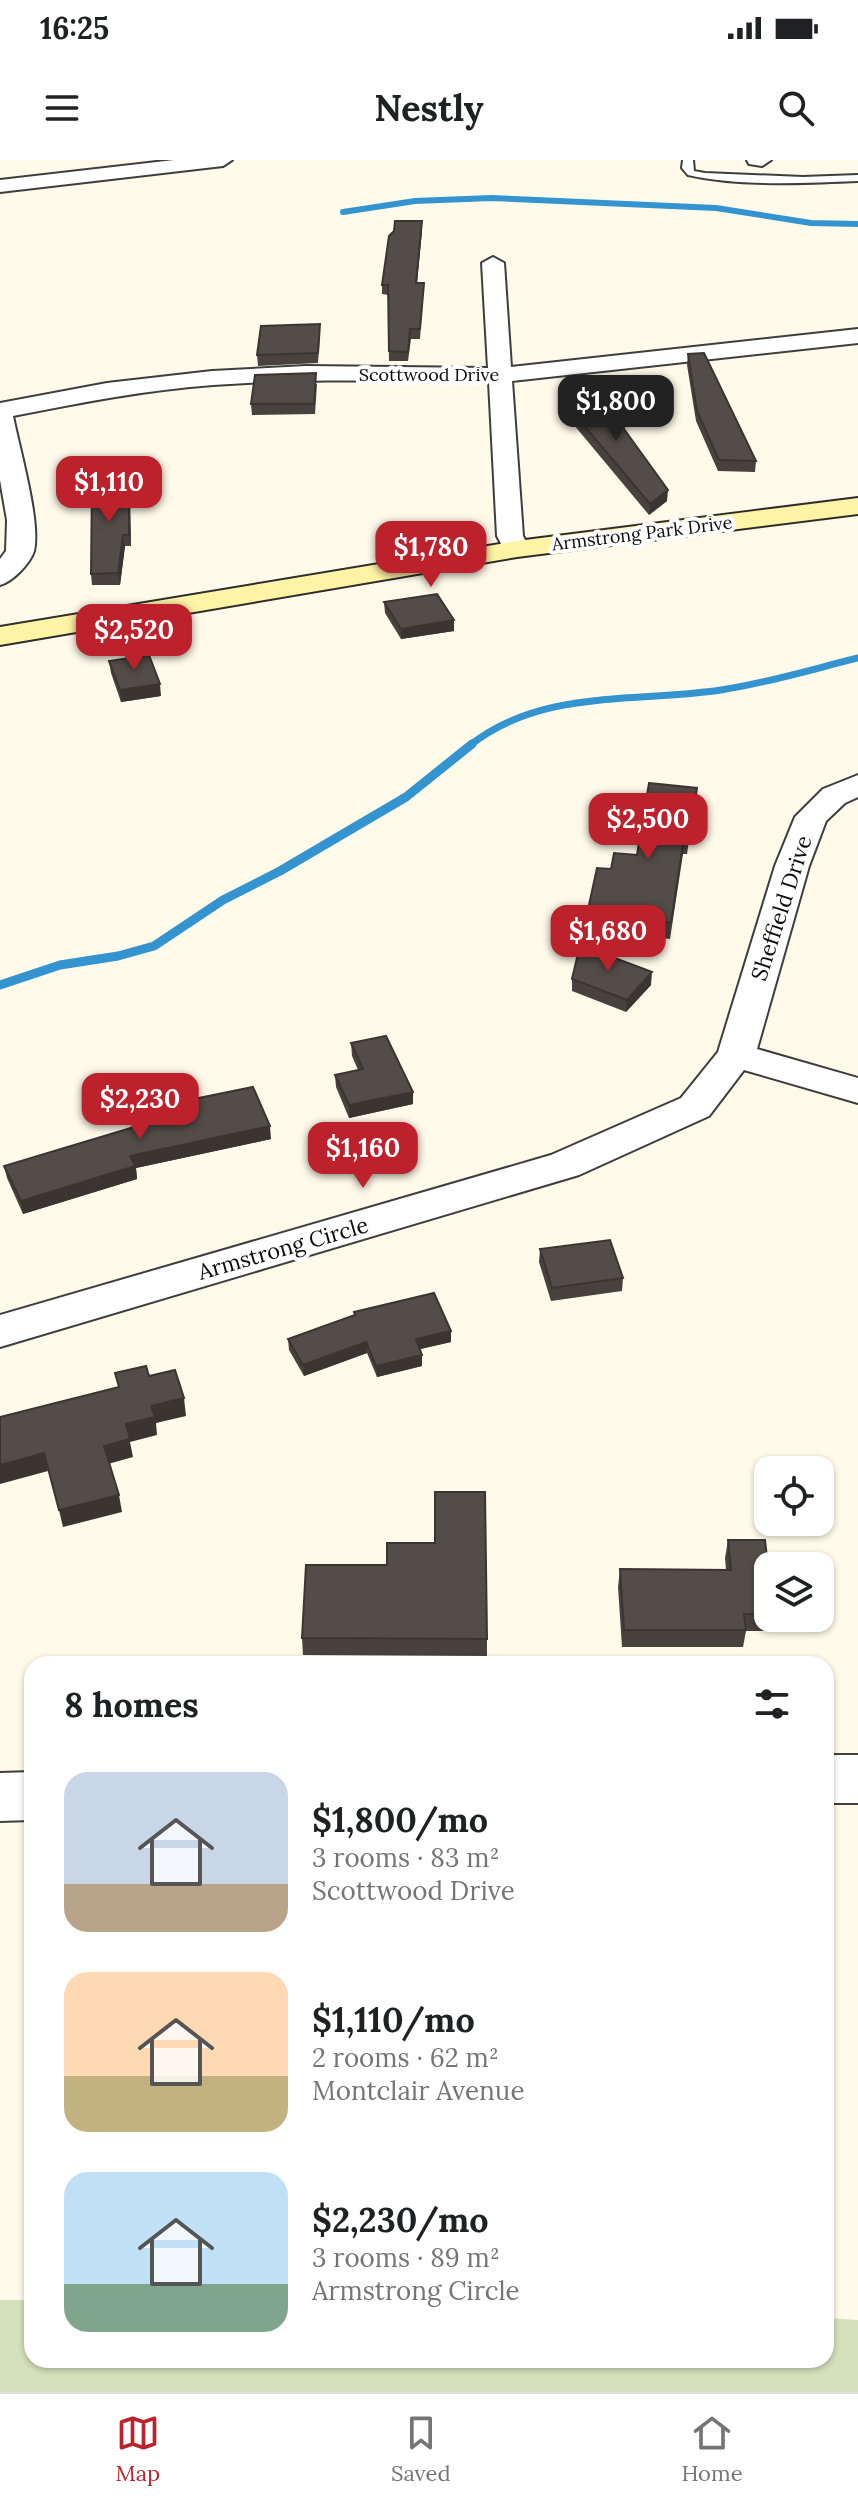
<!DOCTYPE html>
<meta charset="utf-8">
<style>
:root{--surface:#fff;--page:#f2f2f2;--text:#202124;--muted:#757577;--line:#e0e0e0;--accent:#bd212b}
body{margin:0;font-family:Lora,serif;background:var(--page);color:var(--text);height:100vh;display:flex;flex-direction:column;font-size:30px;white-space:nowrap}
*{box-sizing:border-box;margin:0}
p{font-size:26px;color:var(--muted)}
.icon{flex:none;width:44px;height:44px;fill:none;stroke:currentColor;stroke-width:2;stroke-linecap:round;stroke-linejoin:round}
.map{position:relative;flex:1;overflow:hidden}
.drawer{position:absolute;left:24px;top:1496px;width:810px;height:712px;display:flex;flex-direction:column;background:var(--surface);border-radius:24px;box-shadow:0 2px 6px #0004}
.drawer>*{flex:none}
.buttons{position:absolute;left:754px;top:1296px;display:grid;gap:16px}
.buttons a{display:grid;place-items:center;width:80px;height:80px;border-radius:16px;background:var(--surface);box-shadow:0 2px 6px #0004;font-size:40px}
.price{position:absolute;translate:-50% -68px;padding:0 18px;border-radius:16px;background:var(--accent);color:#fff;font-size:26px;line-height:52px;filter:drop-shadow(0 2px 4px #0008)}
.price::after{content:'';position:absolute;left:50%;top:48px;width:24px;height:18px;margin-left:-12px;background:inherit;clip-path:polygon(0 0,100% 0,50% 100%)}
.price.selected{background:#222;color:#fff}
ul{padding:0;list-style:none}
li{display:flex;align-items:center;gap:24px;height:200px;padding:0 40px}
li span{display:grid;place-items:center;flex:none;width:224px;height:160px;border-radius:24px;color:#555}
li>.icon{margin-inline-start:auto}
span .icon{width:96px;height:96px;fill:#fffc;stroke-width:1}
li b{font-size:34px}
h2{display:flex;justify-content:space-between;align-items:center;height:96px;padding:0 40px;font-size:34px}
.status{display:flex;justify-content:space-between;align-items:center;height:56px;padding:0 40px;background:var(--surface);direction:ltr}
.status svg{height:22px;fill:currentColor}
header{display:flex;justify-content:space-between;align-items:center;height:104px;padding:0 40px;background:var(--surface);font-size:36px;font-weight:800}
.tab-bar{display:flex;justify-content:space-around;align-items:center;height:112px;border-top:2px solid var(--line);background:var(--surface);font-size:22px;color:var(--muted)}
.tab-bar a{display:grid;justify-items:center;gap:4px}
.tab-bar .selected{color:var(--accent)}
.map>svg:first-child{display:block}
</style>
<div class="status"><b>16:25</b><svg viewBox="0 0 49 12"><path d="M0 12V9h3v3zM5 12V6h3v6zM10 12V3h3v9zM15 12V0h3v12zM26 1h20v11H26zM47 4h2v5h-2z"/></svg></div>
<header><svg class="icon" aria-label="menu" viewBox="0 0 24 24"><path d="M4 6h16M4 12h16M4 18h16"/></svg>Nestly<svg class="icon" aria-label="search" viewBox="0 0 24 24"><circle cx="10" cy="10" r="6"/><path d="M15 15l6 6"/></svg></header>
<div class="map">
<svg width="858" height="2232" viewBox="0 0 858 2232">
<rect width="100%" height="100%" fill="#fffaea"/>
<path fill="#d5e0bc" d="M0,2140H32V2200H826V2158L858,2160V2232H0Z"/>
<g fill="none" stroke-linecap="round" stroke-linejoin="round">
<path stroke="#3394cf" stroke-width="6" d="M343,52L415,41L491,38L716,48L811,63L858,64"/>
<path stroke="#3394cf" stroke-width="7" d="M469,586C542,528 635,543 721,530C767,523 813,509 858,498"/>
<path stroke="#3394cf" stroke-width="9" d="M0,825L60,805L118,796L154,786L223,740L280,711L406,637L472,584"/>
<defs>
<path id="service" d="M683,0H693L694,11L705,13L803,17L858,15V21C803,23 742,27 688,15L682,8Z"/>
<path id="minor" d="M174,0H232L223,6L0,32V20Z
M747,0H771L762,6L749,4Z
M493,97L504,103L511,207L858,169V183L512,221L523,376L530,389L527,395H507L497,376L489,222C397,221 305,218 213,225C145,230 79,243 13,256C19,287 41,362 34,391C30,404 12,422 0,425V399L6,391L7,360L0,320V243L107,223L212,211L306,206L488,208L482,103Z
M858,615V637L845,643L826,661L809,706L757,889L858,918V943L744,910L709,956L579,1015L0,1187V1155L551,995L681,938L718,892L775,706L795,657L823,629Z
M826,1595H858V1643H826Z
M32,1612V1660L0,1661V1613Z"/>
<path id="secondary" d="M858,338V354L517,397L0,485V467L517,381Z"/>
</defs>
<use href="#service" stroke="#3e3e3e" stroke-width="4"/>
<use href="#minor" stroke="#3e3e3e" stroke-width="4"/>
<use href="#secondary" stroke="#2d2d2d" stroke-width="4"/>
<use href="#service" fill="#fff" fill-rule="evenodd"/>
<use href="#minor" fill="#fff" fill-rule="evenodd"/>
<use href="#secondary" fill="#fff3a5" fill-rule="evenodd"/>
</g>
<path fill="#48413e" d="M422,70L417,123H424L420,179H411L408,201H389L388,135L382,134V125Z
M320,174L318,203L258,206L257,195Z
M688,194L756,301L755,312L718,311L696,261L687,205Z
M317,224L315,254L252,255L251,244Z
M560,237L667,341L649,355L559,247Z
M129,319L131,386H125L120,425H92L91,414Z
M384,442L454,471L401,479L385,453Z
M109,501L161,536L121,542L111,513Z
M697,628L687,694H683L670,779L585,770L587,754L611,709L637,695Z
M572,819L651,825L626,852L572,831Z
M351,883L413,932V944L349,958L336,927L335,915L358,910L352,896Z
M146,940L179,942L271,979L136,1008L137,1019L23,1054L7,1018L4,1006L151,962L148,953Z
M540,1089L623,1118L622,1131L551,1141L539,1102Z
M354,1152L451,1171V1182L420,1189L422,1195V1206L377,1217L367,1193L304,1216L289,1190L288,1179L354,1155Z
M728,1380L768,1406V1458H774L771,1471H746L743,1487H622L618,1427L620,1409L726,1410L725,1398Z
M302,1478L487,1479V1496L303,1495Z"/>
<path fill="#3b3532" d="M422,61V70L416,132V123Z
M129,319L130,330L131,386L129,375Z
M668,330L667,341L649,355L650,344Z
M123,375L125,386L120,425L118,413Z
M454,460V471L401,479V469Z
M160,524L161,536L121,542L120,530Z
M652,812L651,825L626,852L627,840Z
M413,932V944L349,958V945Z
M270,966L271,979L136,1008L137,1019L23,1054L21,1041L130,996Z
M451,1171V1182L416,1190V1179Z
M366,1182L367,1193L304,1216L303,1205Z
M422,1195V1206L377,1217L376,1206Z
M184,1238L186,1256L156,1263L157,1275L130,1282L133,1297L108,1304L104,1286L126,1264L151,1246Z
M44,1293L48,1311L0,1324V1305Z
M119,1335L122,1352L63,1367L59,1350Z"/>
<path fill="#544c48" stroke="#3b3532" stroke-width="2" d="M395,61H422L416,123H424L420,169H410L408,192L389,191L388,125H382L389,76L394,71Z
M320,164L318,193L257,195L261,166Z
M704,193L756,301L719,300L697,251L688,194Z
M316,213L314,244H251L255,215Z
M598,233L668,330L650,344L560,237Z
M129,319V375H123L118,413L91,414L92,322Z
M437,434L454,460L401,469L384,442Z
M149,495L160,524L120,530L109,501Z
M649,623L697,628L689,678H684L671,763L587,754L597,708L611,709L614,693L637,695Z
M580,785L652,812L627,840L572,819Z
M386,876L413,932L349,945L335,915L363,909L351,883Z
M253,927L270,966L130,996L135,1006L21,1041L4,1006L154,961L146,940L176,934L179,942Z
M610,1080L623,1118L552,1128L540,1089Z
M434,1133L451,1171L416,1179L422,1195L376,1206L366,1182L303,1205L288,1179L355,1155L354,1152Z
M146,1206L149,1216L175,1210L184,1238L151,1246L155,1257L126,1264L130,1279L104,1286L119,1335L59,1350L44,1293L0,1305V1257L119,1227L115,1213Z
M435,1332H485L487,1479L302,1478L306,1405H387V1383H435Z
M728,1380H765L768,1406V1454H744L746,1470H624L620,1409L731,1410Z"/>
<g text-anchor="middle" dominant-baseline="central" stroke-width="8" stroke-linejoin="round" paint-order="stroke">
<g font-size="18" fill="#0b0b0b" stroke="#fff">
<text x="429" y="214">Scottwood Drive</text>
<text transform="translate(642 373) rotate(-7)">Armstrong Park Drive</text>
</g>
<g font-size="22" fill="#0b0b0b" stroke="#fff">
<text transform="translate(781 748) rotate(-72)">Sheffield Drive</text>
<text transform="translate(283 1088) rotate(-16)">Armstrong Circle</text>
</g>
</g>
</svg>
<div class="buttons">
<a><svg class="icon" aria-label="locate" viewBox="0 0 24 24"><circle cx="12" cy="12" r="6"/><path d="M12 2v4M12 18v4M2 12h4M18 12h4"/></svg></a>
<a><svg class="icon" aria-label="layers" viewBox="0 0 24 24"><path d="M12 4l9 5-9 5-9-5zM3 14l9 5 9-5"/></svg></a>
</div>
<b class="price selected" style="left:616px;top:283px">$1,800</b>
<b class="price" style="left:109px;top:364px">$1,110</b>
<b class="price" style="left:431px;top:429px">$1,780</b>
<b class="price" style="left:134px;top:512px">$2,520</b>
<b class="price" style="left:648px;top:701px">$2,500</b>
<b class="price" style="left:608px;top:813px">$1,680</b>
<b class="price" style="left:140px;top:981px">$2,230</b>
<b class="price" style="left:363px;top:1030px">$1,160</b>
<section class="drawer">
<h2>8 homes<svg class="icon" aria-label="filters" viewBox="0 0 24 24"><path d="M4 7h16M4 17h16"/><circle cx="9" cy="7" r="2"/><circle cx="15" cy="17" r="2"/></svg></h2>
<ul>
<li><span style="background:linear-gradient(#c9d6e8 70%,#b9a48a 0)"><svg class="icon" aria-label="home" viewBox="0 0 24 24"><path d="M3 11l9-7 9 7M6 9v11h12V9"/></svg></span><div><b>$1,800/mo</b><p>3 rooms · 83 m²</p><p>Scottwood Drive</p></div></li>
<li><span style="background:linear-gradient(#ffd9b3 65%,#c2b280 0)"><svg class="icon" aria-label="home" viewBox="0 0 24 24"><path d="M3 11l9-7 9 7M6 9v11h12V9"/></svg></span><div><b>$1,110/mo</b><p>2 rooms · 62 m²</p><p>Montclair Avenue</p></div></li>
<li><span style="background:linear-gradient(#bfe0f5 70%,#7fa58c 0)"><svg class="icon" aria-label="home" viewBox="0 0 24 24"><path d="M3 11l9-7 9 7M6 9v11h12V9"/></svg></span><div><b>$2,230/mo</b><p>3 rooms · 89 m²</p><p>Armstrong Circle</p></div></li>
</ul>
</section>
</div>
<nav class="tab-bar">
<a class="selected"><svg class="icon" aria-label="map" viewBox="0 0 24 24"><path d="M3 6l6-2 6 2 6-2v14l-6 2-6-2-6 2zM9 4v14M15 6v14"/></svg>Map</a>
<a><svg class="icon" aria-label="saved" viewBox="0 0 24 24"><path d="M7 4h10v16l-5-4-5 4z"/></svg>Saved</a>
<a><svg class="icon" aria-label="home" viewBox="0 0 24 24"><path d="M3 11l9-7 9 7M6 9v11h12V9"/></svg>Home</a>
</nav>
